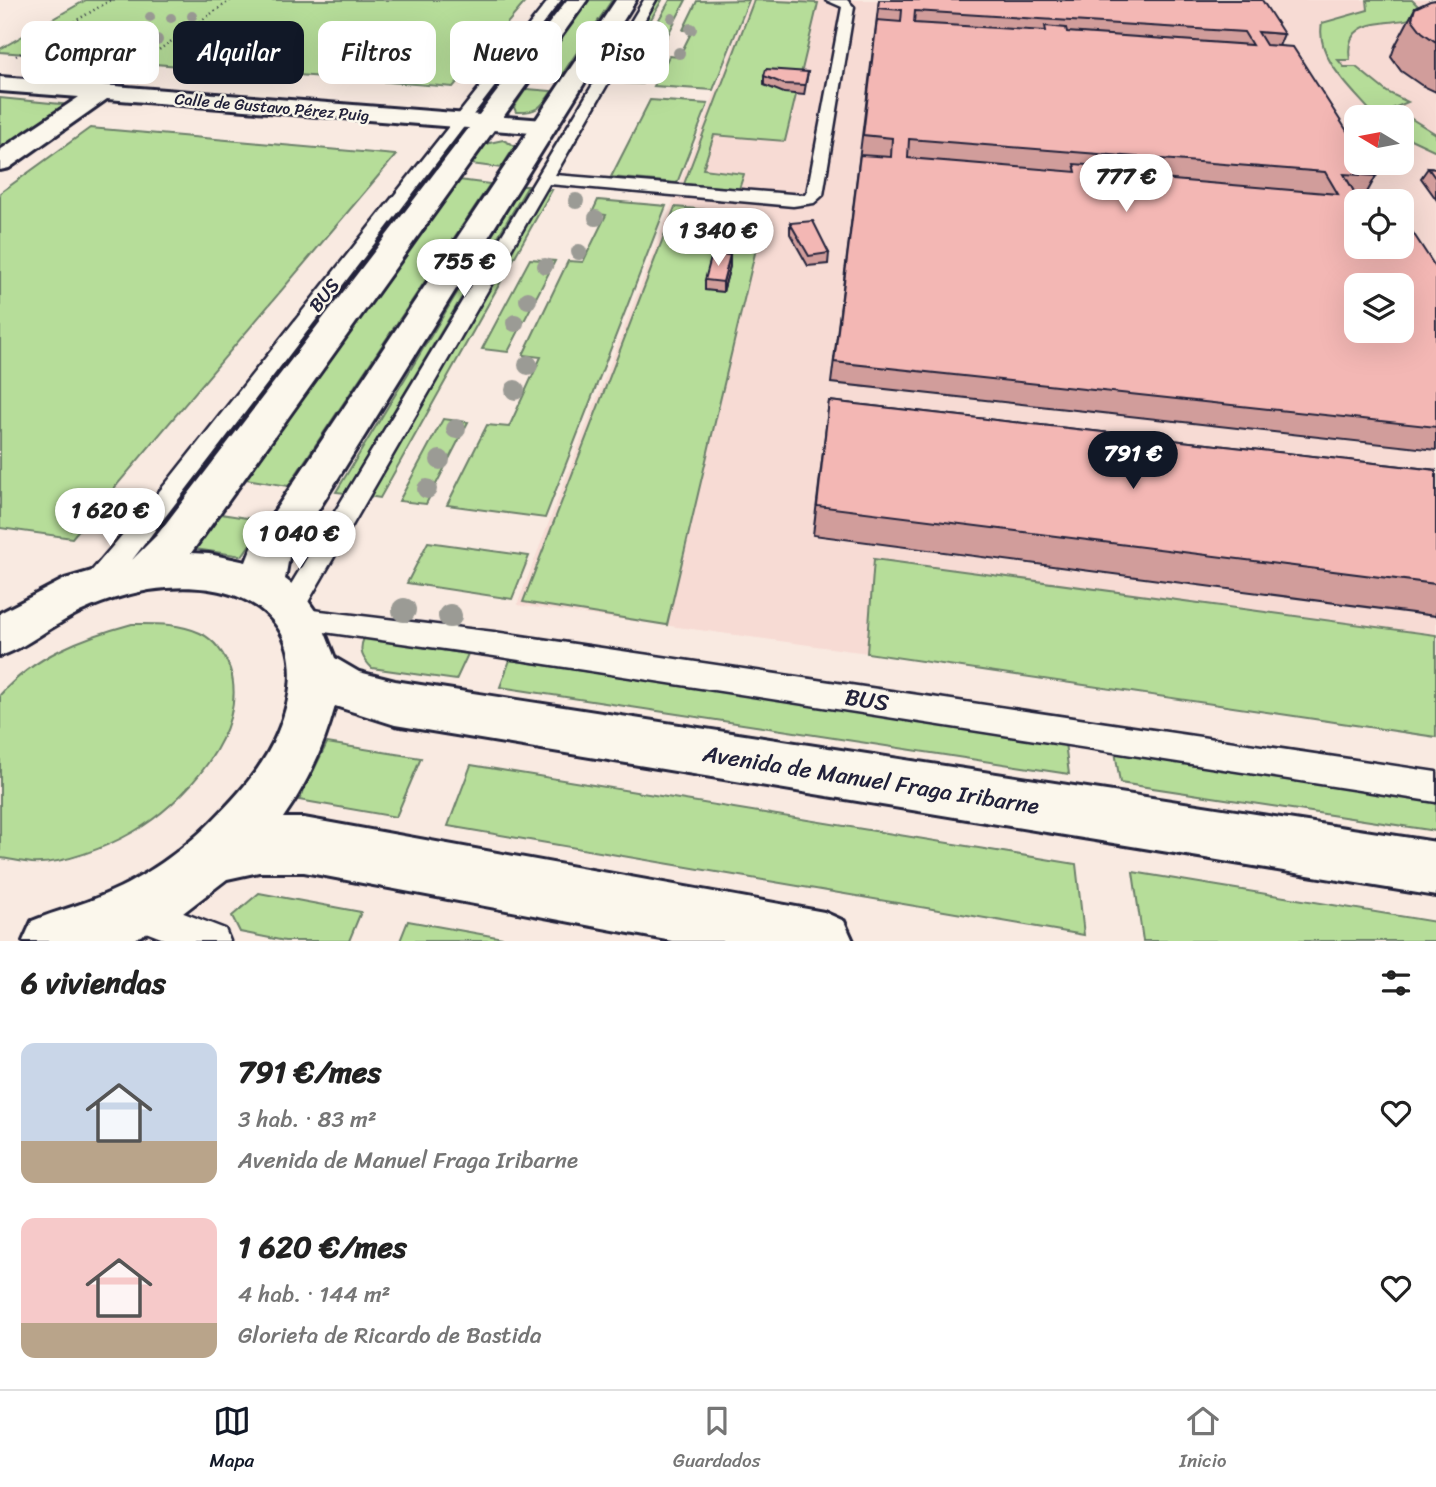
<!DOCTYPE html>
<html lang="es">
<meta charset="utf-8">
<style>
:root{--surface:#fff;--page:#f6f6f6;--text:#222;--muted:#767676;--line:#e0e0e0;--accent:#111827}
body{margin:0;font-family:Sriracha,sans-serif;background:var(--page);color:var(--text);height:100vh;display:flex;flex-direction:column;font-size:26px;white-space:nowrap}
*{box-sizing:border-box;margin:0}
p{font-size:23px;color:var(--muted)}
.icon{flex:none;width:38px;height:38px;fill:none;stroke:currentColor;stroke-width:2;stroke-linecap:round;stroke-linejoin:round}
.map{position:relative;height:941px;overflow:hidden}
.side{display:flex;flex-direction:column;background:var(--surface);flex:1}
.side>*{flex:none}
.banner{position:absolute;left:21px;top:21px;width:700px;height:63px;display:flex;gap:14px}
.needle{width:46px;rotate:280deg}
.buttons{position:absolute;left:1344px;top:105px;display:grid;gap:14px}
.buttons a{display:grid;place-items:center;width:70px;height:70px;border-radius:14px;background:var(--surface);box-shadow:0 7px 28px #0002;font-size:35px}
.price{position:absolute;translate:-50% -60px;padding:0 16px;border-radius:24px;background:#fff;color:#222;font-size:23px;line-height:46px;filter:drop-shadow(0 2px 4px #0008)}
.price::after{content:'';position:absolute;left:50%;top:42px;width:21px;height:16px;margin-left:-10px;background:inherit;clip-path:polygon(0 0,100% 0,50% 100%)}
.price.on{background:var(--accent);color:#fff}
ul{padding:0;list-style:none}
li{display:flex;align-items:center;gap:21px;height:175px;padding:0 21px}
li span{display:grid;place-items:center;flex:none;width:196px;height:140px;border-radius:14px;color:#555}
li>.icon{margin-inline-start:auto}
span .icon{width:84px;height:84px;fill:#fffc;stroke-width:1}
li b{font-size:30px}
h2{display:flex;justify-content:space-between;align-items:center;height:84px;padding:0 21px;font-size:30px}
.chip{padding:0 24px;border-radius:14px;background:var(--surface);box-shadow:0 7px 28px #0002;font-size:24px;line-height:63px}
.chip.on{background:var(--accent);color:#fff}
.tab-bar{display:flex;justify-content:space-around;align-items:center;height:98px;border-top:2px solid var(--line);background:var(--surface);font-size:19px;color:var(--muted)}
.tab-bar a{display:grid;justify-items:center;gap:4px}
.tab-bar .on{color:var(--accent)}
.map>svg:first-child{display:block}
</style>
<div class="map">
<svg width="1436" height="941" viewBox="0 0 1436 941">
<rect width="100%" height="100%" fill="#f9eae1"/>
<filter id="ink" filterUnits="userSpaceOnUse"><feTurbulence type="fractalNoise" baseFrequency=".0143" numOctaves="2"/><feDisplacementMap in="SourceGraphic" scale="14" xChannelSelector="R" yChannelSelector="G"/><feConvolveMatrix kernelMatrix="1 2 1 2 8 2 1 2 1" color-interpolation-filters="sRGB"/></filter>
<g filter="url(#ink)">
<path fill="#f7dbd4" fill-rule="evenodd" d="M751,0H1436V737L867,653L517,605ZM1356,117H1402V163H1356ZM1356,201H1402V247H1356ZM1356,285H1402V331H1356Z"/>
<path fill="#b6dd99" stroke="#6c806a" stroke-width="2" d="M86,0H527L453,87L0,52V49Z
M588,0H612L559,79L533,77Z
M654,0H662L615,82H606Z
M670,0H686L642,84L623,83Z
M749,0L713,90L654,86L669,56L679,57L692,31L683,30L697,1Z
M754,0L818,3L785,141L714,135L703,169L744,174L739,189L684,184Z
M1367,0H1412L1424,12C1405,31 1341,8 1350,60H1338L1344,67H1356L1387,92L1408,102L1394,108L1436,134V151L1402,135V117H1376L1373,114C1352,89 1315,58 1322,23L1368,10Z
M526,89H527L552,91C541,108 536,113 516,112L514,107Z
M0,98L71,105L0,153Z
M650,100L708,104L677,183L611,177Z
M90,128L396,155L72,538L0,528V193Z
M503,140L515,146L501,168L471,164L485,144Z
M424,177L429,178L201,477L193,476Z
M459,180L490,184L288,486L246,479Z
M522,186H528L345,493L336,492Z
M544,190H552L380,498L368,496Z
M598,200L666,206L545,518L447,505L487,425L509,427L541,357L523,355L568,261L583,262L606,215L592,213Z
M675,207L764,215L667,625L523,602Z
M530,259L555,261L508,352L482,349Z
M443,419L468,422L426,504L399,501Z
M221,514L266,521L242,556L195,549Z
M428,542L529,556L512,599L407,583Z
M874,559L1436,635V737L867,653Z
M132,624C156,624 178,623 200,633C215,640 225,655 230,669C250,731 183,804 133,832C107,847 62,865 32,863C21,862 10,859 0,858V695C34,656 84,637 132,624Z
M364,638L468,654L456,680L372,668C363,659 358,651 364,638Z
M510,660L1065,743L1069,774L500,687Z
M327,743L421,758L396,817L299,800Z
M1115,751L1436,799V831L1120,783Z
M471,765L1076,864L1084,935L448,826Z
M1133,872L1436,922V941H1143Z
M259,893L361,912L349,941H285L240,932L232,916Z
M408,921L519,941H400Z"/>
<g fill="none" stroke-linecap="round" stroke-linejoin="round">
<defs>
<path id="lane" d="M549,0H561L132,560C119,574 103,602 82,594L78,587L168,481Z
M644,0H656L555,175L804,195L807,193L842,7L826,0H847L854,7L823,195L814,203L793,206L549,184L304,609L494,632L1436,772V802L494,656L289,627L277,609L281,601Z
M137,895L225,929L230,941H169L125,924L120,912L125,900Z"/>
<path id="street" d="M0,77L544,120L553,122L556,127L553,132L544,134L107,99L9,168L0,170V150L79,97L0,91Z"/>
<path id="secondary" d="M567,0H587L191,553L209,554L246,562L254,542L616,0H636L289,557L285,579L301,591L318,615L335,658L359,672L395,681L1436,842V896L395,725L335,706C324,747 307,784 283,818H304L824,912L844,921L853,941H672L304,872H259L227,879L183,913L131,941H23L32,921C56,911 82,905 106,894C144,878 182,851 211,822C236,797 263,768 277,734C322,627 252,574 149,590C117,596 87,606 60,623C40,634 22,649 0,656V613L65,579L133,559L157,535Z"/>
</defs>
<use href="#lane" stroke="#22223b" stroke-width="5"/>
<use href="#street" stroke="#22223b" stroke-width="6"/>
<use href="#secondary" stroke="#22223b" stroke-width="6"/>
<path stroke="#22223b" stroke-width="2.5" stroke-dasharray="1 3.5" stroke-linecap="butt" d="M16,56L111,0
M106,62L132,45
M137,65L231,0"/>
<use href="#lane" fill="#fbf7ec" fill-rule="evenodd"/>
<use href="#street" fill="#fbf7ec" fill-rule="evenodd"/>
<use href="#secondary" fill="#fbf7ec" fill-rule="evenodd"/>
</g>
<g fill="#9b9b95">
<circle cx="192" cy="16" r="5"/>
<circle cx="150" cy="17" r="5"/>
<circle cx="171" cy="18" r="5"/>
<circle cx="672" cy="18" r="5"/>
<circle cx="85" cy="26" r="5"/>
<circle cx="691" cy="29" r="6"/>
<circle cx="106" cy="31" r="6"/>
<circle cx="127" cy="32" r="6"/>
<circle cx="157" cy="40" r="6"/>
<circle cx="57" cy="42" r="6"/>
<circle cx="679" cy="53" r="6"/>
<circle cx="130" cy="58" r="6"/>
<circle cx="650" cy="60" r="6"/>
<circle cx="41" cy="66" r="6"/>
<circle cx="82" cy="68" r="6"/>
<circle cx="111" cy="71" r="6"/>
<circle cx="576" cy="201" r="8"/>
<circle cx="596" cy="218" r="8"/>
<circle cx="579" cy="252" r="8"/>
<circle cx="545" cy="266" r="8"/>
<circle cx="528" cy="300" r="9"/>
<circle cx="515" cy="323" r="9"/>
<circle cx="528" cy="365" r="10"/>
<circle cx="515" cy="390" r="10"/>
<circle cx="456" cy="429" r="10"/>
<circle cx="440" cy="460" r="10"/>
<circle cx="427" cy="489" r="10"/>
<circle cx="404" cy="610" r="12"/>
<circle cx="450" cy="616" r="12"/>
</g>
<path fill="#d19d9b" stroke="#22223b" stroke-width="2" d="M879,0L1284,34L1279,46L1376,176L1365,196L1436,268V450L831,383L876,25Z
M1436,0V92L1421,85L1401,71L1391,57L1395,46L1415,8Z
M808,72L804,95L784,93L764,85V76Z
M1428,168L1436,169V199L1421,178Z
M790,223L829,253L828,264L808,266L790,234Z
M730,255V266L723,292L705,290V280Z
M829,401L1436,470V616L813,535Z"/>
<path fill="#aa807e" stroke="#22223b" stroke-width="2" d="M730,255V266L723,292V282Z"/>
<path fill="#f3b7b4" stroke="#22223b" stroke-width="2" fill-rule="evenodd" d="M879,0H1262L1284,34L1258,32L1266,45L1293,47L1356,145V163H1368L1376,176L1344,174L1356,195L1390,198L1392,201H1356V247H1402V216L1436,268V427L834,362L860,155L891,157L892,138L863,135L877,20L901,22L902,10L878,8ZM915,11L1244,32L1252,45L1067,32L1066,28L1045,26L1046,31L914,23ZM909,139L1325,172L1338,194L1102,174L1100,166L1074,164L1076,172L908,158ZM1356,285H1402V331H1356Z
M1436,0V42L1422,32L1412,19L1415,8L1430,1Z
M766,69L808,72L805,85L784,84L764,76Z
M1428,168L1436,169V179Z
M813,221L829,253L809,256L790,223Z
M712,254L730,255L723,282L705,280Z
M829,401L1436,470V584L817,506Z"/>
</g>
<g text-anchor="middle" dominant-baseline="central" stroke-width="5" stroke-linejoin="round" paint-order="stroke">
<g font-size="16" fill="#22223b" stroke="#fbf7ec">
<text transform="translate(272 107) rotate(5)">Calle de Gustavo Pérez Puig</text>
</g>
<g font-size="19" fill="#22223b" stroke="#fbf7ec">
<text transform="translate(324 295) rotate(-52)">BUS</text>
</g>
<g font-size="23" fill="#22223b" stroke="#fbf7ec">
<text transform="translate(867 700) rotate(9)">BUS</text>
<text transform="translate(871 780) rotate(9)">Avenida de Manuel Fraga Iribarne</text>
</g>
</g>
</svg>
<div class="buttons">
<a><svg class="needle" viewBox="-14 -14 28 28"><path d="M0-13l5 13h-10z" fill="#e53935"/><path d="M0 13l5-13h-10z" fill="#767676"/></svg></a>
<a><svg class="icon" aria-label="locate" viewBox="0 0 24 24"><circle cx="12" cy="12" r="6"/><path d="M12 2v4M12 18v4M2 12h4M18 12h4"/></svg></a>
<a><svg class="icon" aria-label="layers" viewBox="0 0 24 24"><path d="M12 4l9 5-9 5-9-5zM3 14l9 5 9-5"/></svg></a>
</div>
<b class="price" style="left:1126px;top:214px">777 €</b>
<b class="price" style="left:718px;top:268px">1 340 €</b>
<b class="price" style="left:464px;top:299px">755 €</b>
<b class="price on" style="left:1133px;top:491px">791 €</b>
<b class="price" style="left:110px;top:548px">1 620 €</b>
<b class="price" style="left:299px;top:571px">1 040 €</b>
<div class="banner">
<a class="chip">Comprar</a>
<a class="chip on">Alquilar</a>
<a class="chip">Filtros</a>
<a class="chip">Nuevo</a>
<a class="chip">Piso</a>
</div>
</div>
<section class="side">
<h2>6 viviendas<svg class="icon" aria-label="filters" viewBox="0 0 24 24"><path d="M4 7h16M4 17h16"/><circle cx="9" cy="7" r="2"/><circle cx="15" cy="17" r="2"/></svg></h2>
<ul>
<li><span style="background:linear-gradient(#c9d6e8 70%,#b9a48a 0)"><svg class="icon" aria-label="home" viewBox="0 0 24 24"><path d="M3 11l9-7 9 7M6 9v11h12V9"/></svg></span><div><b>791 €/mes</b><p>3 hab. · 83 m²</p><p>Avenida de Manuel Fraga Iribarne</p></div><svg class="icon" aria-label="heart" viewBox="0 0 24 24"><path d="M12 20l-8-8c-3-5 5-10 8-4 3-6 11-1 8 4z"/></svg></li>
<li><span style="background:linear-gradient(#f6c9c9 75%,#b9a48a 0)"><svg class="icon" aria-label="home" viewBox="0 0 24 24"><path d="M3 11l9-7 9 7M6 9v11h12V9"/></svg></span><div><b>1 620 €/mes</b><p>4 hab. · 144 m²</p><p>Glorieta de Ricardo de Bastida</p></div><svg class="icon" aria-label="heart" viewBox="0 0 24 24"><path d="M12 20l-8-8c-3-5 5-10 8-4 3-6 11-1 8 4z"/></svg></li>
</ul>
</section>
<nav class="tab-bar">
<a class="on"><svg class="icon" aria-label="map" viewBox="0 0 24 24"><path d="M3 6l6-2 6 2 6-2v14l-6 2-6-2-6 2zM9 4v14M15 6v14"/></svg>Mapa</a>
<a><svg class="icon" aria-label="saved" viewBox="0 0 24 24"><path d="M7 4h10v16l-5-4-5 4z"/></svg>Guardados</a>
<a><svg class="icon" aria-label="home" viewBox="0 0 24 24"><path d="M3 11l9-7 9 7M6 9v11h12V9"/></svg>Inicio</a>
</nav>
